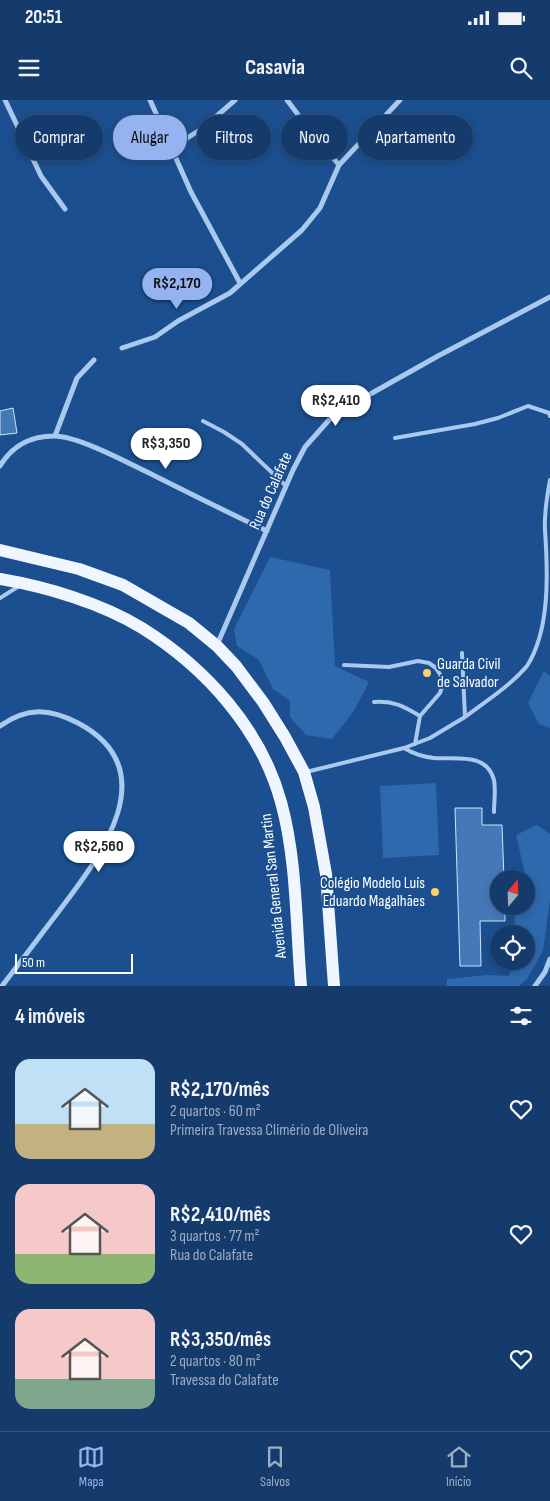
<!DOCTYPE html>
<html lang="pt">
<meta charset="utf-8">
<style>
:root{--surface:#143b6b;--page:#214673;--text:#f1f3f6;--muted:#9dadc1;--line:#33557e;--accent:#95b2f1}
body{margin:0;font-family:"Sofia Sans Condensed",sans-serif;background:var(--page);color:var(--text);height:100vh;display:flex;flex-direction:column;font-size:19px;white-space:nowrap}
*{box-sizing:border-box;margin:0}
p{font-size:16px;color:var(--muted)}
.icon{flex:none;width:28px;height:28px;fill:none;stroke:currentColor;stroke-width:2;stroke-linecap:round;stroke-linejoin:round}
.map{position:relative;height:886px;overflow:hidden}
.panel{display:flex;flex-direction:column;background:var(--surface);flex:1}
.panel>*{flex:none}
.guide{position:absolute;left:15px;top:15px;width:520px;height:45px;display:flex;gap:10px}
.needle{width:32px;rotate:19deg}
.tools{position:absolute;left:490px;top:770px;display:grid;gap:10px}
.tools a{display:grid;place-items:center;width:45px;height:45px;border-radius:50%;background:var(--surface);box-shadow:0 2px 8px #0003,0 0 0 1px var(--line);font-size:25px}
.scale{position:absolute;left:15px;bottom:12px;width:118px;box-sizing:border-box;padding-left:5px;border:2px solid #fff;border-top:0;font-size:14px;line-height:18px;white-space:nowrap;color:#fff;-webkit-text-stroke:4px #1b4f8f;paint-order:stroke}
.price{position:absolute;translate:-50% -42px;padding:0 11px;border-radius:18px;background:#fff;color:#222;font-size:16px;line-height:32px;filter:drop-shadow(0 1px 2px #0008)}
.price::after{content:'';position:absolute;left:50%;top:30px;width:15px;height:11px;margin-left:-8px;background:inherit;clip-path:polygon(0 0,100% 0,50% 100%)}
.price.current{background:var(--accent);color:#111}
ul{padding:0;list-style:none}
li{display:flex;align-items:center;gap:15px;height:125px;padding:0 15px}
li span{display:grid;place-items:center;flex:none;width:140px;height:100px;border-radius:15px;color:#555}
li>.icon{margin-inline-start:auto}
span .icon{width:60px;height:60px;fill:#fffc;stroke-width:1}
li b{font-size:21px}
h2{display:flex;justify-content:space-between;align-items:center;height:60px;padding:0 15px;font-size:21px}
.chip{padding:0 18px;border-radius:22px;background:var(--surface);box-shadow:0 2px 8px #0003,0 0 0 1px var(--line);font-size:18px;line-height:45px}
.chip.current{background:var(--accent);color:#111}
.status{display:flex;justify-content:space-between;align-items:center;height:35px;padding:0 25px;background:var(--surface);direction:ltr}
.status svg{height:14px;fill:currentColor}
header{display:flex;justify-content:space-between;align-items:center;height:65px;padding:0 15px;background:var(--surface);font-size:22px;font-weight:700}
.tab-bar{display:flex;justify-content:space-around;align-items:center;height:70px;border-top:1px solid var(--line);background:var(--surface);font-size:14px;color:var(--muted)}
.tab-bar a{display:grid;justify-items:center;gap:2px}
.tab-bar .current{color:var(--accent)}
.map>svg:first-child{display:block}
</style>
<div class="status"><b>20:51</b><svg viewBox="0 0 49 12"><path d="M0 12V9h3v3zM5 12V6h3v6zM10 12V3h3v9zM15 12V0h3v12zM26 1h20v11H26zM47 4h2v5h-2z"/></svg></div>
<header><svg class="icon" aria-label="menu" viewBox="0 0 24 24"><path d="M4 6h16M4 12h16M4 18h16"/></svg>Casavia<svg class="icon" aria-label="search" viewBox="0 0 24 24"><circle cx="10" cy="10" r="6"/><path d="M15 15l6 6"/></svg></header>
<div class="map">
<svg width="550" height="886" viewBox="0 0 550 886">
<rect width="100%" height="100%" fill="#1b4f8f"/>
<path fill="#2e69ad" d="M270,457L330,470L335,566L369,582L354,611L332,639L306,635L290,617V601L273,589L259,560L237,546L234,529Z
M544,571L550,576V628L539,624L528,603Z
M436,683L439,755L383,758L380,686Z
M537,725L550,734V800L543,851L527,879L519,886H447V879L487,875L508,876L517,861H526V834H516L514,814L516,806H526V779H524L525,774L516,735Z"/>
<path fill="#4478b7" stroke="#cfe3fa" d="M13,308L17,333L0,335V311Z
M455,708H482V725H502L504,779H499V806H505V821H480L481,866H460Z"/>
<g fill="none" stroke-linecap="round" stroke-linejoin="round">
<path stroke="#a9c9ee" stroke-width="4" d="M203,321L224,332L242,344L286,386
M395,338L475,324L498,318L528,306L549,313L550,316
M0,498L19,486
M344,565L389,567L418,561L429,563L436,568L441,576L443,584L440,593L420,616L415,644
M374,602C393,600 405,607 420,616
M465,617C486,601 510,586 527,566C550,530 548,474 545,430C544,413 547,396 550,380
M404,648C414,654 423,657 434,658C456,660 487,652 494,680C496,690 494,702 494,712
M306,672L404,648L430,638L465,617L462,553"/>
<path stroke="#a9c9ee" stroke-width="5" d="M5,0L41,76L65,109
M150,0L191,92L240,183
M287,0L305,24L339,65
M173,47L203,28L235,0
M122,248L155,237L178,221L230,193L302,130L320,108L339,65L400,0
M55,336L77,278L94,260
M0,366C12,346 31,336 54,336C79,336 130,364 153,375C191,394 229,413 267,431
M217,545L293,370L305,347L329,320L365,297L438,256L550,197
M0,626C27,607 49,608 78,623C167,670 100,757 59,811C40,836 21,861 2,886
M535,886L545,872L550,859"/>
<path stroke="#f0f6ff" stroke-width="12" d="M0,450L79,469L123,485L189,523L217,546L236,566L263,602L285,637L304,672L314,707L326,774L334,886
M0,479C47,487 101,503 142,528C206,568 261,629 281,702C297,759 296,827 301,886"/>
</g>
<g fill="#ffd166" stroke="#1b4f8f" stroke-width="2">
<circle cx="427" cy="573" r="5"/>
<circle cx="435" cy="792" r="5"/>
</g>
<g text-anchor="middle" dominant-baseline="central" stroke-width="4" stroke-linejoin="round" paint-order="stroke">
<g font-size="16" fill="#fff" stroke="#1b4f8f">
<text transform="translate(271 391) rotate(-66)">Rua do Calafate</text>
<text transform="translate(274 786) rotate(-96)">Avenida General San Martin</text>
</g>
<g font-size="16" fill="#fff" stroke="#1b4f8f" text-anchor="start">
<text x="437" y="564">Guarda Civil<tspan x="437" dy="18">de Salvador</tspan></text>
<text x="425" y="783" text-anchor="end">Colégio Modelo Luís<tspan x="425" dy="18">Eduardo Magalhães</tspan></text>
</g>
</g>
</svg>
<div class="tools">
<a><svg class="needle" viewBox="-14 -14 28 28"><path d="M0-13l5 13h-10z" fill="#e53935"/><path d="M0 13l5-13h-10z" fill="#9dadc1"/></svg></a>
<a><svg class="icon" aria-label="locate" viewBox="0 0 24 24"><circle cx="12" cy="12" r="6"/><path d="M12 2v4M12 18v4M2 12h4M18 12h4"/></svg></a>
</div>
<div class="scale">50 m</div>
<b class="price current" style="left:177px;top:210px">R$2,170</b>
<b class="price" style="left:336px;top:327px">R$2,410</b>
<b class="price" style="left:166px;top:370px">R$3,350</b>
<b class="price" style="left:99px;top:773px">R$2,560</b>
<div class="guide">
<a class="chip">Comprar</a>
<a class="chip current">Alugar</a>
<a class="chip">Filtros</a>
<a class="chip">Novo</a>
<a class="chip">Apartamento</a>
</div>
</div>
<section class="panel">
<h2>4 imóveis<svg class="icon" aria-label="filters" viewBox="0 0 24 24"><path d="M4 7h16M4 17h16"/><circle cx="9" cy="7" r="2"/><circle cx="15" cy="17" r="2"/></svg></h2>
<ul>
<li><span style="background:linear-gradient(#bfe0f5 65%,#c2b280 0)"><svg class="icon" aria-label="home" viewBox="0 0 24 24"><path d="M3 11l9-7 9 7M6 9v11h12V9"/></svg></span><div><b>R$2,170/mês</b><p>2 quartos · 60 m²</p><p>Primeira Travessa Climério de Oliveira</p></div><svg class="icon" aria-label="heart" viewBox="0 0 24 24"><path d="M12 20l-8-8c-3-5 5-10 8-4 3-6 11-1 8 4z"/></svg></li>
<li><span style="background:linear-gradient(#f6c9c9 70%,#8fb573 0)"><svg class="icon" aria-label="home" viewBox="0 0 24 24"><path d="M3 11l9-7 9 7M6 9v11h12V9"/></svg></span><div><b>R$2,410/mês</b><p>3 quartos · 77 m²</p><p>Rua do Calafate</p></div><svg class="icon" aria-label="heart" viewBox="0 0 24 24"><path d="M12 20l-8-8c-3-5 5-10 8-4 3-6 11-1 8 4z"/></svg></li>
<li><span style="background:linear-gradient(#f6c9c9 70%,#7fa58c 0)"><svg class="icon" aria-label="home" viewBox="0 0 24 24"><path d="M3 11l9-7 9 7M6 9v11h12V9"/></svg></span><div><b>R$3,350/mês</b><p>2 quartos · 80 m²</p><p>Travessa do Calafate</p></div><svg class="icon" aria-label="heart" viewBox="0 0 24 24"><path d="M12 20l-8-8c-3-5 5-10 8-4 3-6 11-1 8 4z"/></svg></li>
</ul>
</section>
<nav class="tab-bar">
<a class="current"><svg class="icon" aria-label="map" viewBox="0 0 24 24"><path d="M3 6l6-2 6 2 6-2v14l-6 2-6-2-6 2zM9 4v14M15 6v14"/></svg>Mapa</a>
<a><svg class="icon" aria-label="saved" viewBox="0 0 24 24"><path d="M7 4h10v16l-5-4-5 4z"/></svg>Salvos</a>
<a><svg class="icon" aria-label="home" viewBox="0 0 24 24"><path d="M3 11l9-7 9 7M6 9v11h12V9"/></svg>Início</a>
</nav>
